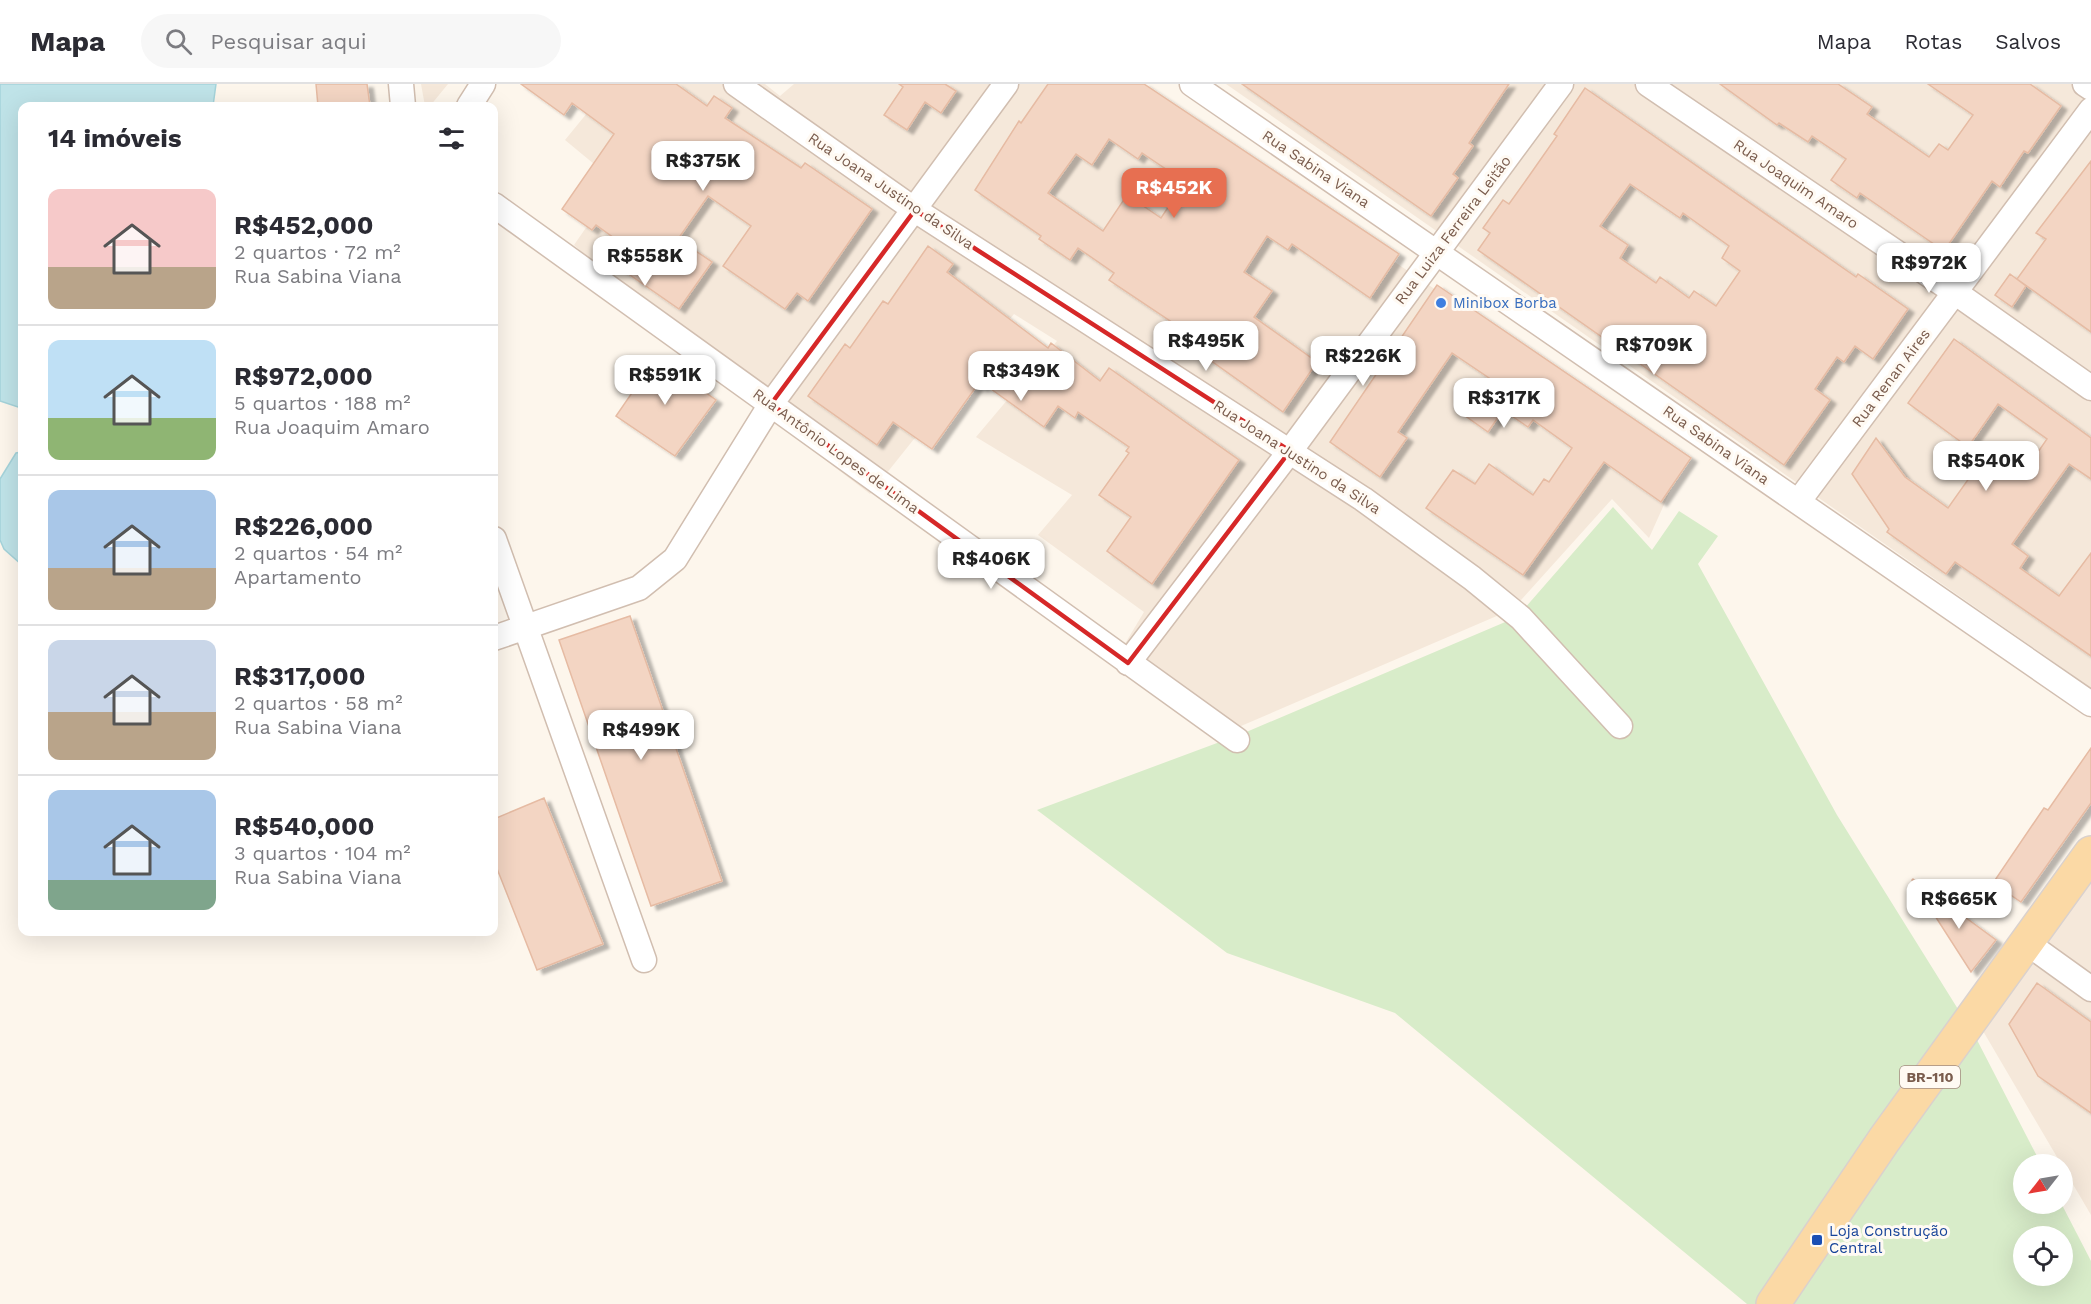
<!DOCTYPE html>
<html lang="pt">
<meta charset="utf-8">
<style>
:root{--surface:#fff;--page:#f7f7f7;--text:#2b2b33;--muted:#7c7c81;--line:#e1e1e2;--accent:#e76f51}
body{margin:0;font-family:"Work Sans",sans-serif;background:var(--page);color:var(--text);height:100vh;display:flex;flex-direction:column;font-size:22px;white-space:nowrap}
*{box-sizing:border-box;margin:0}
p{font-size:20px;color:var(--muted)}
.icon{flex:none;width:33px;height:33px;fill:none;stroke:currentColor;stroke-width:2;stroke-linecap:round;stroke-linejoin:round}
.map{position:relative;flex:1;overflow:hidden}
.drawer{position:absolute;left:18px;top:18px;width:480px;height:834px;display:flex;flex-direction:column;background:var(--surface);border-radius:12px;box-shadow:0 6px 24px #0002}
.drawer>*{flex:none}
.needle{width:39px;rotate:239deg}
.tools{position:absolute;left:2013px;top:1070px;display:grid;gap:12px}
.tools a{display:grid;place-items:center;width:60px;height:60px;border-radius:50%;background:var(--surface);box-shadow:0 6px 24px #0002;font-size:30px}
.price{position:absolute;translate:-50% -51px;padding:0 14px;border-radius:12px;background:#fff;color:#222;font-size:20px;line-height:39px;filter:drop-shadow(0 2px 3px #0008)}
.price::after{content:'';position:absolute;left:50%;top:36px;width:18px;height:14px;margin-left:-9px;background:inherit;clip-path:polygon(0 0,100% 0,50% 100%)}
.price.on{background:var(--accent);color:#fff}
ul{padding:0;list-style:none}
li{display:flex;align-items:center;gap:18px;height:150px;padding:0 30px}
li+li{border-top:2px solid var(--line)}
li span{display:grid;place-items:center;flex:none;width:168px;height:120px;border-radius:12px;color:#555}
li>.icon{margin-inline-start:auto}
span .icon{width:72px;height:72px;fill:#fffc;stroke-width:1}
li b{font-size:26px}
h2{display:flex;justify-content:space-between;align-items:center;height:72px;padding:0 30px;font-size:26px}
header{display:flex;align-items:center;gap:36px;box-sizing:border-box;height:84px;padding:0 30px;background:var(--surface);border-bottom:2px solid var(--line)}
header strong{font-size:28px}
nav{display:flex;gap:33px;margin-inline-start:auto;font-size:21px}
.search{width:420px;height:54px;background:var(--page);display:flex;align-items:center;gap:15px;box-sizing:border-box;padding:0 21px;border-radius:33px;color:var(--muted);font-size:22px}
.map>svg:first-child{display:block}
</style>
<header>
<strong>Mapa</strong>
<div class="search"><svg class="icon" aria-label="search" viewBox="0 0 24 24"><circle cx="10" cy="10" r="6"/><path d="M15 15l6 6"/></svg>Pesquisar aqui</div>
<nav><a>Mapa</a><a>Rotas</a><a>Salvos</a></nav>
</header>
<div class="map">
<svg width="2091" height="1220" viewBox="0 0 2091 1220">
<defs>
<filter id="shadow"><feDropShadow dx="6" dy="4" stdDeviation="1.5" flood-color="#0004"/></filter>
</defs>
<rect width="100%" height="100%" fill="#fdf6ec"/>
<path fill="#f5e8da" d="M421,0H448L430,22H425Z
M586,0H765L780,12L794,0H1131L1685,374L1649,454L1612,415L1513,525L1234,645L1123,563L1144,528L1038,451L1072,411L976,353L1057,257L1014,230L870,410L753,321L574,161L617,99L565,56L601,12Z
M1226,0H2091V604Z
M2091,797V1131L1983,947Z"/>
<path fill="#d8ecc9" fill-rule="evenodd" d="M1613,423L1652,466L1679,427L1718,452L1698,480L1837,731L1976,954L2041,1080H2024V1119H2061L2091,1177V1220H1747L1395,929L1227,869L1037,726L1244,649L1517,533ZM2024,1152H2062V1191H2024Z"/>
<path fill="#bfe3e8" stroke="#a5d3da" stroke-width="1.5" d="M0,0H216L213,22H22L21,324L0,317Z
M22,368V481L4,465L0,456V395L16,369Z"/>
<path fill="#f3d5c3" stroke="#e6bba3" stroke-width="1.5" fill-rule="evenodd" filter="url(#shadow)" d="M316,0H367L370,22H318Z
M521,0H676L707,22L714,12L732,24L725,34L801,84L805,79L872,125L808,217L797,209L785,225L723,182L751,142L708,112L678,155L712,178L679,225L620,184L632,167L596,141L592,146L562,125L614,50L572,19L564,31Z
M899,0H945L956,7L941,29L925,18L907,46L884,31L903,3Z
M1048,0H1144L1399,170L1370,214L1292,160L1288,166L1267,152L1244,188L1272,207L1254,233L1317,278L1283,328L1203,271L1209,263L1109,196L1114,189L1078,164L1070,176L1039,155L1041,152L975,106L1019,37L1021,39ZM1109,55L1138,75L1142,69L1185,98L1161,134L1127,111L1103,147L1048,109L1076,70L1092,81Z
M1242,0H1509L1469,59L1473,62L1453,90L1458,94L1431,132Z
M1720,0H1838L1872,23L1867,30L1929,73L1939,60L1948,66L1973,31L1928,0H2030L2061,22L2028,69L2024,67L2000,103L1992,97L1944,167L1860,109L1857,114L1831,96L1846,75L1812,52L1808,58L1779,39L1777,41Z
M1585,4L1856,193L1858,190L1908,225L1873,275L1855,262L1844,278L1837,273L1815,305L1830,316L1784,381L1478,166L1490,149L1483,144L1503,116L1509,120L1529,92L1557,52L1554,50ZM1630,100L1680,134L1683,129L1729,162L1722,174L1740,187L1716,222L1694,207L1689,214L1660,193L1656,199L1620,174L1628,161L1600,142Z
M2091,77V248L2017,195L2046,155L2036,149Z
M928,162L953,180L947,188L1048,264L1051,259L1100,297L1109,284L1239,376L1152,500L1107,467L1131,433L1099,411L1129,369L1126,367L1129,363L1078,328L1075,334L1058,322L1044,343L984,300L982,303L978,300L932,365L893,338L877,361L808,312L845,260L850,264L883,217L888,220Z
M2010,190L2026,202L2012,223L1995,211Z
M1437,201L1691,374L1661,418L1604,378L1523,491L1426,424L1453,386L1475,400L1489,380L1533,411L1544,395L1549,398L1572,364L1533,336L1528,343L1503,326L1488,348L1464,331L1489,294L1452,269L1398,348L1407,354L1380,393L1330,358Z
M1954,255L2091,354V395L2069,380L2012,460L2028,472L2020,484L2059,512L2091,469V572L1955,478L1946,490L1887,448L1889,445L1852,390L1876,354L1905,393L1948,424L1984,373L2013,394L2020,384L2025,387L2047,355L1998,320L1968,363L1908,319Z
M653,272L716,316L675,372L616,332L634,306L631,304Z
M630,532L722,797L651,822L559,556Z
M2091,664V719L2021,818L1993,799L2044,724L2048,726Z
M544,714L603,860L537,886L494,777V735Z
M1913,795L1996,856L1971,888L1912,796Z
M2037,899L2091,938V1029L2038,992L2009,940Z"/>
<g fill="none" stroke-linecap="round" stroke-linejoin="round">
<defs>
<path id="minor" d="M401,0L403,22
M736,0L915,126L1363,415L1472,494L1521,534L1620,642
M1192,0L2091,620
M1648,0L1956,209L2091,304
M2085,0L2091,4
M469,22L483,0
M494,121L1237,656
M1798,418L2091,26
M494,455L644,876
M494,554L639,504L675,475L771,320L1006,0
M1128,579L1290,367L1561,0
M2027,859L2091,905"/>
<path id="primary" d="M1773,1220L1884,1056L2091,769"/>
</defs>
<use href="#minor" stroke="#d1beb0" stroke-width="27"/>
<use href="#primary" stroke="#dad1cd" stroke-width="36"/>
<use href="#minor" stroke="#fff" stroke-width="24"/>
<use href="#primary" stroke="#fbd9a5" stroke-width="33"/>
</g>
<path fill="none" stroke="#d62828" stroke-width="4.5" stroke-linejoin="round" d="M915,126L1290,367L1128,579L771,320Z"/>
<circle fill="#3f7fe0" stroke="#fffaf3" stroke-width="2" cx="1441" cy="219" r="6"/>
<rect fill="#1a4fb4" stroke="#fffaf3" stroke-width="2" x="1811" y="1150" width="12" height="12" rx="3"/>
<g text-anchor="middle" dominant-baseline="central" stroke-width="6" stroke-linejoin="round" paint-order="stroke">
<rect fill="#fffaf3" stroke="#a28b7f" stroke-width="1.5" x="1900" y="982" width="60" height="22" rx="4.5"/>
<g font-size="14" font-weight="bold" fill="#7a5c4d">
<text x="1930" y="993">BR-110</text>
</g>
<g font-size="15" fill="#7a5c4d" stroke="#fffaf3">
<text transform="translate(1316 85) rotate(34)">Rua Sabina Viana</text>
<text transform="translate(1796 100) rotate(34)">Rua Joaquim Amaro</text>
<text transform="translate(891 107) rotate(34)">Rua Joana Justino da Silva</text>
<text transform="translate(1453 146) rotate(-53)">Rua Luiza Ferreira Leitão</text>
<text transform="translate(1891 294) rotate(-53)">Rua Renan Aires</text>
<text transform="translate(1716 361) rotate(35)">Rua Sabina Viana</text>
<text transform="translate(836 367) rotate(36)">Rua Antônio Lopes de Lima</text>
<text transform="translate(1297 373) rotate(33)">Rua Joana Justino da Silva</text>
</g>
<g font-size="15" fill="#366cbe" stroke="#fffaf3" text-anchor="start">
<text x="1453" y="219">Minibox Borba</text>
</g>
<g font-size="15" fill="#164399" stroke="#fffaf3" text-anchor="start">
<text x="1829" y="1147">Loja Construção<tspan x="1829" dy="17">Central</tspan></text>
</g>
</g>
</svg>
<div class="tools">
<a><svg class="needle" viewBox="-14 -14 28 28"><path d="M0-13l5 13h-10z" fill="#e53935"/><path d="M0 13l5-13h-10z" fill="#7c7c81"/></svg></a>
<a><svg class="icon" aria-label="locate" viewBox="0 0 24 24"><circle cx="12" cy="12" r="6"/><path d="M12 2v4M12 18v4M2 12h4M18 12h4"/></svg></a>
</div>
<b class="price" style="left:703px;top:108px">R$375K</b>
<b class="price on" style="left:1174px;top:135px">R$452K</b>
<b class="price" style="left:645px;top:203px">R$558K</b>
<b class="price" style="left:1929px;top:210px">R$972K</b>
<b class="price" style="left:1206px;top:288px">R$495K</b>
<b class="price" style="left:1654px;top:292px">R$709K</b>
<b class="price" style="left:1363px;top:303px">R$226K</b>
<b class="price" style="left:1021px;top:318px">R$349K</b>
<b class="price" style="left:665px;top:322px">R$591K</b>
<b class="price" style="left:1504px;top:345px">R$317K</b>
<b class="price" style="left:1986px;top:408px">R$540K</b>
<b class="price" style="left:991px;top:506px">R$406K</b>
<b class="price" style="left:641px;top:677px">R$499K</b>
<b class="price" style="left:1959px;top:846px">R$665K</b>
<section class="drawer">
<h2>14 imóveis<svg class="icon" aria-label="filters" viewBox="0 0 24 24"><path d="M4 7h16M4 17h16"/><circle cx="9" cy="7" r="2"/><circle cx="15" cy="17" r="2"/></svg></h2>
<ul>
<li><span style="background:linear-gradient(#f6c9c9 65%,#b9a48a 0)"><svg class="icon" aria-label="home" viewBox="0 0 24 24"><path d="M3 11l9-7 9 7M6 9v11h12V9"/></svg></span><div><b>R$452,000</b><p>2 quartos · 72 m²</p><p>Rua Sabina Viana</p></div></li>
<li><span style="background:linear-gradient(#bfe0f5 65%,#8fb573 0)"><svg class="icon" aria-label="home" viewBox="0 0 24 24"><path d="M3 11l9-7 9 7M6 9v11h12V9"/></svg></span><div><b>R$972,000</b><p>5 quartos · 188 m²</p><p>Rua Joaquim Amaro</p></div></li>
<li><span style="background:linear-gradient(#a9c7e8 65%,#b9a48a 0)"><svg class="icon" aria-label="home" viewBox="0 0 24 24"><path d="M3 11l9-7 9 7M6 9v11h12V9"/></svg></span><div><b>R$226,000</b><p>2 quartos · 54 m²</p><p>Apartamento</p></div></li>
<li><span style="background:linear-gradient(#c9d6e8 60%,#b9a48a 0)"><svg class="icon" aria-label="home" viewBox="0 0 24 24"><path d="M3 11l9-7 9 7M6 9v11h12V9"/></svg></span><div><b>R$317,000</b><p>2 quartos · 58 m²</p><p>Rua Sabina Viana</p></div></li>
<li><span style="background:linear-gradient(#a9c7e8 75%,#7fa58c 0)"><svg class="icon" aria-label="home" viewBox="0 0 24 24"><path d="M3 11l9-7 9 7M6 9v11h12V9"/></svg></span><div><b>R$540,000</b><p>3 quartos · 104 m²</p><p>Rua Sabina Viana</p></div></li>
</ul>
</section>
</div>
